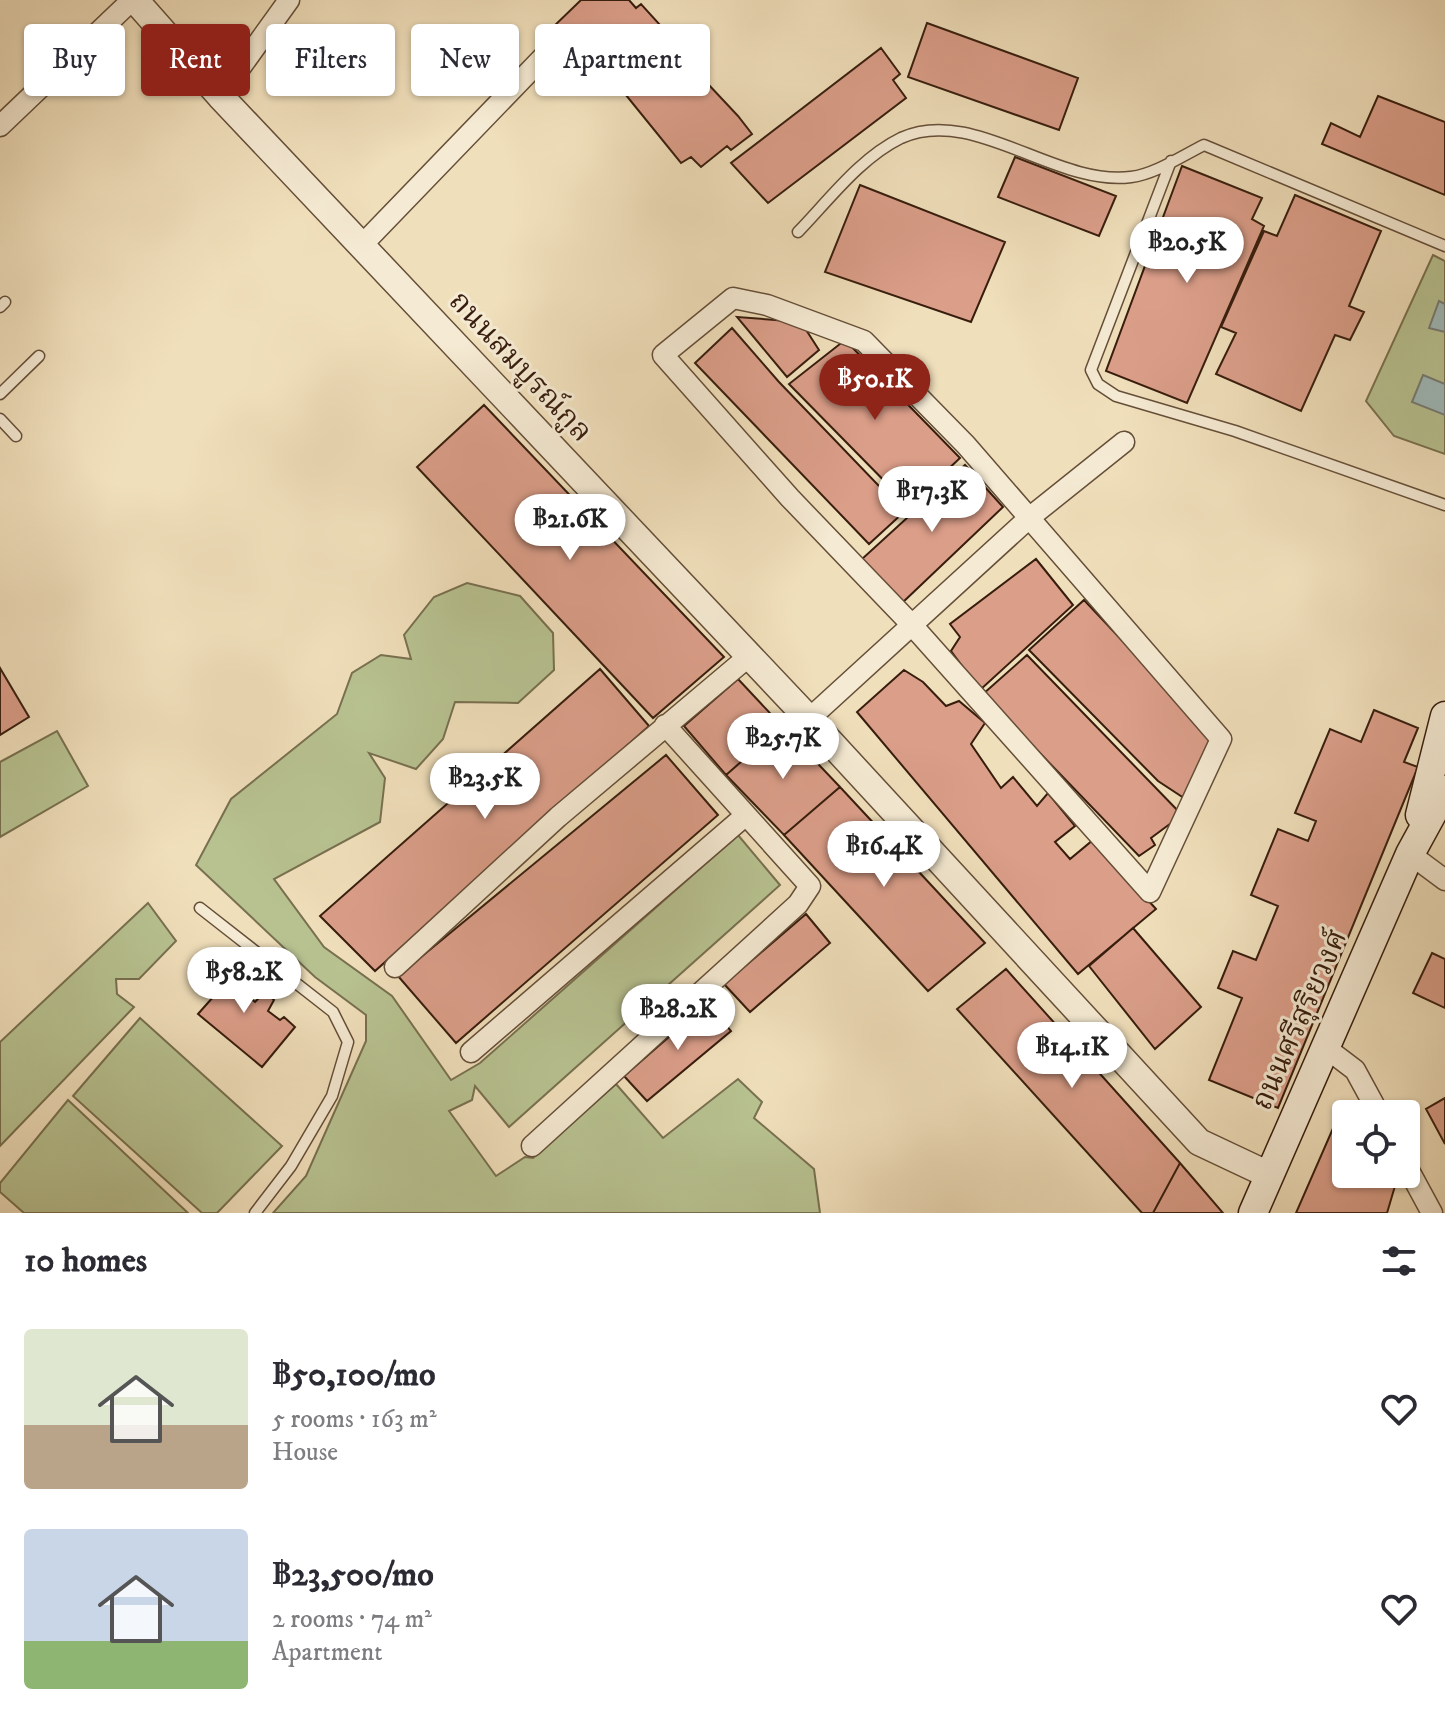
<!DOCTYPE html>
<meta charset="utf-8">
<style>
:root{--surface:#fff;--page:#f2f2f3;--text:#2b2b33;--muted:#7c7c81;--accent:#8f2418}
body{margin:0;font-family:"IM FELL DW Pica","Noto Serif Thai",serif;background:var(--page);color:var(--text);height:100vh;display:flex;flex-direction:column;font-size:30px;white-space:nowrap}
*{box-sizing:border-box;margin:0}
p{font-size:26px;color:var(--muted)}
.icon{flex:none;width:44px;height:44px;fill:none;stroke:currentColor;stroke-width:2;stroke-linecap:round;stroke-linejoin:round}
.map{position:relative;height:1213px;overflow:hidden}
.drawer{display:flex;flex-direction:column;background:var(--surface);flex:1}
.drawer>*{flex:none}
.guide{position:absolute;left:24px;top:24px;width:800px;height:72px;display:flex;gap:16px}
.buttons{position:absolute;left:1332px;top:1100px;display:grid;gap:16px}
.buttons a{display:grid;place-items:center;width:88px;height:88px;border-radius:8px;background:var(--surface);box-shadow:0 2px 6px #0004;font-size:40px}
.price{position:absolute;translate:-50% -68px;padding:0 18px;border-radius:28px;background:#fff;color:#222;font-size:26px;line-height:52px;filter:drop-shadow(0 2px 4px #0008)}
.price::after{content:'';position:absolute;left:50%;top:48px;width:24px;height:18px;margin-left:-12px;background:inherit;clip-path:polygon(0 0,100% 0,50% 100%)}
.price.current{background:var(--accent);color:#fff}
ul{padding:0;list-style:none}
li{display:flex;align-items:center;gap:24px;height:200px;padding:0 24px}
li span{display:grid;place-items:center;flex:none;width:224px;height:160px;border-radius:8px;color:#555}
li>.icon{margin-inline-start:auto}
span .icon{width:96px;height:96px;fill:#fffc;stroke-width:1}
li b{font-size:34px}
h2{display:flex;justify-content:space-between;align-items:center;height:96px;padding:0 24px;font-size:34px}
.chip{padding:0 28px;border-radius:8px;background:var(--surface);box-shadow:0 2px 6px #0004;font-size:28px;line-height:72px}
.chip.current{background:var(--accent);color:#fff}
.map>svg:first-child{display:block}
</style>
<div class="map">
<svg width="1445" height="1213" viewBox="0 0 1445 1213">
<rect width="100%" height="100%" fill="#f0dfbb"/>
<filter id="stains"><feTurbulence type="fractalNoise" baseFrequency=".0025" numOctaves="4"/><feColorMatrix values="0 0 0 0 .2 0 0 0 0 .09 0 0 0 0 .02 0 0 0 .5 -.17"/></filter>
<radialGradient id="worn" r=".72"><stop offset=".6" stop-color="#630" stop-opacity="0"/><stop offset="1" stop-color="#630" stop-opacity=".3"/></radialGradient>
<path fill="#b8c291" stroke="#78704f" stroke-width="2" d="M1433,255L1445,261V454L1394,436L1366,401Z
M467,583L520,596L553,633L554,670L518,703L455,702L443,739L416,769L369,753L385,778L380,822L274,879L324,947L392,996L451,1080L480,1063L738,835L780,885L509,1127L475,1086L472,1100L449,1111L496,1176L525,1157L533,1158L616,1084L663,1138L738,1079L762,1102L754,1118L814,1169L820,1213H273L306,1176L366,1041V1015L315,977L196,865L231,799L337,714L352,673L381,655L411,659L404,635L434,597Z
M57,731L88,786L0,837V762Z
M148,903L176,941L139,979H116L117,994L134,1007L0,1146V1042Z
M140,1018L282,1146L217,1213H202L73,1096Z
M68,1100L188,1213H24L0,1192V1183Z"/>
<path fill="#9ebaba" stroke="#757b75" stroke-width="2" d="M1439,301L1445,304V332L1429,328Z
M1423,375L1445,384V415L1412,402Z"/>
<path fill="#db9e89" stroke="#371d0d" stroke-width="2" d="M581,0H629L636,8L641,4L681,48L677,51L738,116L752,134L731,150L727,146L701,167L691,157L681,163L587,47L575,56L551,29Z
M927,23L1078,78L1059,130L908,77Z
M881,48L900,74L893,80L906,98L768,203L731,163Z
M1378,96L1445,122V195L1322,144L1331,123L1360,137Z
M1015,157L1116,196L1099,236L998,197Z
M1182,166L1262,198L1252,219L1264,226L1187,403L1106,371Z
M860,185L1005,242L971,322L825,272Z
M1295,195L1381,231L1349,306L1364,312L1350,340L1335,335L1301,411L1216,374L1236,333L1221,327L1264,231L1277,236Z
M737,317L801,322L819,350L787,377Z
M732,328L779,382L904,512L869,544L695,363Z
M845,340L960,458L909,506L789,384Z
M484,405L724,657L653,718L417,467Z
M965,465L1003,507L901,604L862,559Z
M1036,559L1073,605L980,690L951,651L960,637L950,624Z
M1084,600L1215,739L1187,800L1158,781L1029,650Z
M1027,655L1182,815L1151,838L1155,845L1139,856L983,694Z
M0,668L29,717L0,735Z
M600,669L649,726L375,971L320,916Z
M904,670L923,682L946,706L959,701L985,723L971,744L1001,788L1013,777L1037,806L1048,793L1075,826L1055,842L1070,859L1093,840L1156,909L1078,974L857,712Z
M738,679L782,726L726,775L684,726Z
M1374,710L1418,728L1404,762L1418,767L1278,1108L1209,1080L1242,998L1218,988L1233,951L1256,960L1278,906L1251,895L1278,829L1308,841L1316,821L1295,813L1330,729L1361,742Z
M782,726L840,787L784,835L726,775Z
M666,755L718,815L456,1043L398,976Z
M840,787L985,943L928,991L784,835Z
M806,914L830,943L750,1012L724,984Z
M1133,928L1201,1007L1155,1049L1089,966Z
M1432,953L1445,959V1008L1413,993Z
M229,957L245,975L237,987L255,1002L265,992L274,1000L268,1011L280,1020L284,1017L295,1027L262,1067L198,1014L214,996L202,986Z
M1006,969L1180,1163L1153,1213H1142L957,1009Z
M708,1003L731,1031L647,1101L624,1076Z
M1445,1098V1144L1426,1109Z
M1334,1126L1346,1127V1174H1387L1395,1186L1387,1213H1296Z
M1180,1163L1223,1213H1153Z"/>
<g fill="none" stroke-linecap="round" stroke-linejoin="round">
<defs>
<path id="service" d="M1171,161L1091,370L1098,384L1116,396L1235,431L1445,505
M798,232C829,200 860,158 901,138C973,105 1056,187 1131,177C1155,174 1182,156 1204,145L1445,246
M0,307L5,302
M0,394L39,356
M0,419L16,436
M200,908L333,1012L348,1042L332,1096L291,1166L255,1213"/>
<path id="minor" d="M220,96L289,0
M0,126L132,0
M362,245L552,48
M733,298L767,305L864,341L966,445L1221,739L1150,892L911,624L790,498L663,355Z
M809,719L1029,518L1124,442
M1410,854L1445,880
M395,967L558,817L748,657
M1326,1048L1355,1070L1379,1114
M471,1052L746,815
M532,1146L798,904L810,886L665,725
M1406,1165L1432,1213"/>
<path id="tertiary" d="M135,0L220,96L809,719L1199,1142L1269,1175"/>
<path id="secondary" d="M1420,815L1445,716
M1253,1213L1410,854L1445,790"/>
</defs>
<use href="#service" stroke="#654e38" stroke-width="13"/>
<use href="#minor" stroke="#654e38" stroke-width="23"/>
<use href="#tertiary" stroke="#654e38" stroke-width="29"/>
<use href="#secondary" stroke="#371d0d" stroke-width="31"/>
<use href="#service" stroke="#f5ead3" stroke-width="10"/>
<use href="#minor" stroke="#f5ead3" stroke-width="20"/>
<use href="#tertiary" stroke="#f5ead3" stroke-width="26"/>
<use href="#secondary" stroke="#f5ead3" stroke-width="28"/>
</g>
<g text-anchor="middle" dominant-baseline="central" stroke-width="6" stroke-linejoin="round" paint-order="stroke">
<g font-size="30" fill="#371d0d" stroke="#f5ead3">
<text transform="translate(520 367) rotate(47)">ถนนสมบูรณ์กูล</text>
<text transform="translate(1300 1020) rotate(-66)">ถนนศรีสุริยวงศ์</text>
</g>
</g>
<rect width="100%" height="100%" filter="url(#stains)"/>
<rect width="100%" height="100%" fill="url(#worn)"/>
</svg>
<div class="buttons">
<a><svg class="icon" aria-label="locate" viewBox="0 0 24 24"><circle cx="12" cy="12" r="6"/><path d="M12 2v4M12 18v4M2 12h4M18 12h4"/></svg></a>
</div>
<b class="price" style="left:1187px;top:285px">฿20.5K</b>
<b class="price current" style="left:875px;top:422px">฿50.1K</b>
<b class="price" style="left:932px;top:534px">฿17.3K</b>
<b class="price" style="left:570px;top:562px">฿21.6K</b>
<b class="price" style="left:783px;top:781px">฿25.7K</b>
<b class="price" style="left:485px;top:821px">฿23.5K</b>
<b class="price" style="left:884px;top:889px">฿16.4K</b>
<b class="price" style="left:244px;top:1015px">฿58.2K</b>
<b class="price" style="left:678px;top:1052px">฿28.2K</b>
<b class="price" style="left:1072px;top:1090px">฿14.1K</b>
<div class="guide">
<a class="chip">Buy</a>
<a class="chip current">Rent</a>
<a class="chip">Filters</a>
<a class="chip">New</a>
<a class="chip">Apartment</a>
</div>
</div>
<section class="drawer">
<h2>10 homes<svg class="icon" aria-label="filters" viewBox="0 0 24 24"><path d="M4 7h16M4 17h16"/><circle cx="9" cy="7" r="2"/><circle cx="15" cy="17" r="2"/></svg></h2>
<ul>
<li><span style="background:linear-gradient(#dfe7d0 60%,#b9a48a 0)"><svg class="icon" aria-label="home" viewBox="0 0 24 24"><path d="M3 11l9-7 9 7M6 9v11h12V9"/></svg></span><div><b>฿50,100/mo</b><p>5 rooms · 163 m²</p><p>House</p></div><svg class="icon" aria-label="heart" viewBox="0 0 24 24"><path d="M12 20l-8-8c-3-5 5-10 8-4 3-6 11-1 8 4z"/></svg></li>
<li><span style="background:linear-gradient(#c9d6e8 70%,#8fb573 0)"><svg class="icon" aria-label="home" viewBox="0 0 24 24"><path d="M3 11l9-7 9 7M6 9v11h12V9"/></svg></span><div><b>฿23,500/mo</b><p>2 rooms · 74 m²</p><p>Apartment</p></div><svg class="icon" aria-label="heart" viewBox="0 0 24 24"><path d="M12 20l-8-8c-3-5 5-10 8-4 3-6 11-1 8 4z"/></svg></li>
</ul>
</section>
